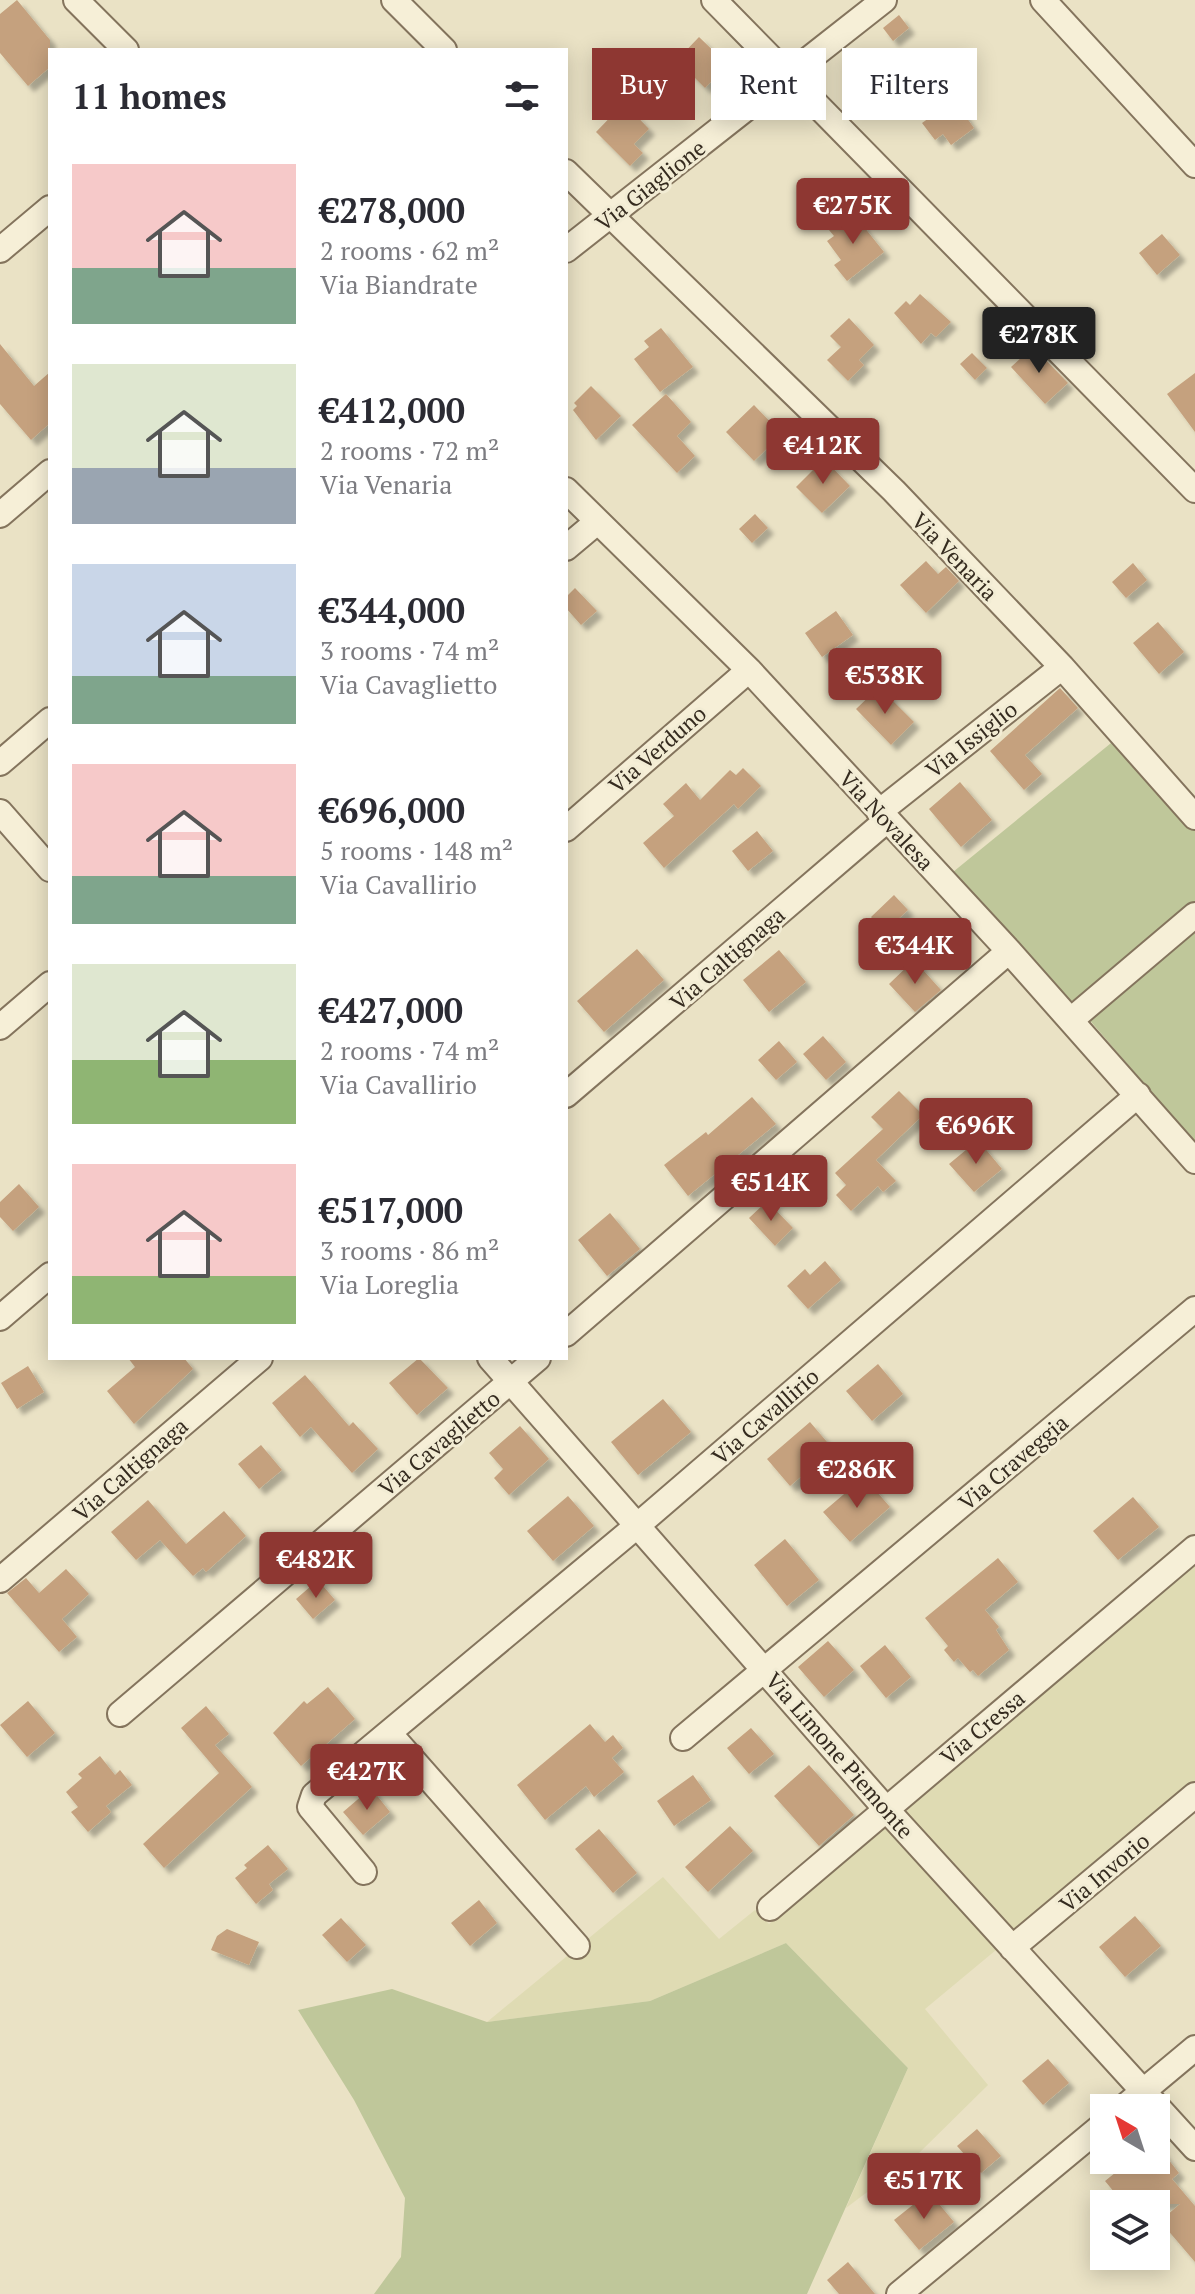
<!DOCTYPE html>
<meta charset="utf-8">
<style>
:root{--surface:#fff;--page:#f2f2f3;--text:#2b2b33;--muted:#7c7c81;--accent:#8e3732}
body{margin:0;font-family:"PT Serif",serif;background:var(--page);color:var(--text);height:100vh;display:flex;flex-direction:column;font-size:30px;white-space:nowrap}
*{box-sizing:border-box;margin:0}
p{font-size:26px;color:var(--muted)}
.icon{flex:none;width:44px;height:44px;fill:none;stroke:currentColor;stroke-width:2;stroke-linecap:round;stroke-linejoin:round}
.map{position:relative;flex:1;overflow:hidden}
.side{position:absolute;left:48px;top:48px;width:520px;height:1312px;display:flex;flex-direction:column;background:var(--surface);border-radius:0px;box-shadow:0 4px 20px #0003}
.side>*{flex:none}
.top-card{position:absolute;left:592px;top:48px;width:482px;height:72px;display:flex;gap:16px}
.needle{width:52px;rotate:321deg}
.fabs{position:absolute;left:1090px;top:2094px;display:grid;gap:16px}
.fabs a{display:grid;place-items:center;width:80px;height:80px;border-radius:0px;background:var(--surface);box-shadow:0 4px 20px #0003;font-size:40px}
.price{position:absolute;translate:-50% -68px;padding:0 18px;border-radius:8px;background:var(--accent);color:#fff;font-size:26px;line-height:52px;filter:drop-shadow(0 2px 4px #0008)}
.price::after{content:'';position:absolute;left:50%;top:48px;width:24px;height:18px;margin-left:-12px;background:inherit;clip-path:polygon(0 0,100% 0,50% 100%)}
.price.active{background:#222;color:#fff}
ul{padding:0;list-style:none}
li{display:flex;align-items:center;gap:24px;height:200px;padding:0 24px}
li span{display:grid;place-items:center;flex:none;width:224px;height:160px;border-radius:0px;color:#555}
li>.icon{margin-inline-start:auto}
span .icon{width:96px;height:96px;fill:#fffc;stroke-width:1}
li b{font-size:34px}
h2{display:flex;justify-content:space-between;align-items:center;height:96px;padding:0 24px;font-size:34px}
.tag{padding:0 28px;border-radius:0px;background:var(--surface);box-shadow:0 4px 20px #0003;font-size:28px;line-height:72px}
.tag.active{background:var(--accent);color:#fff}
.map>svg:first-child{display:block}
</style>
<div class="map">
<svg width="1195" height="2294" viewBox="0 0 1195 2294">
<defs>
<filter id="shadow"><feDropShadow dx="6" dy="6" stdDeviation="2" flood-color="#0004"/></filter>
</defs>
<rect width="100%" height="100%" fill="#eae2c5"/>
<path fill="#dfdbb3" d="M1195,1563V1787L1017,1938L907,1813V1805Z
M885,1824L996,1950L925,2009L988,2085L918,2154L846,2208L908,2068L786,1943L650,2001L487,2022L663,1877L719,1939L755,1910L769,1924Z"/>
<path fill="#bfc79a" d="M1116,739L1195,827V903L1081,998L1071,1001L953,872Z
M1195,928V1143L1087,1017Z
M786,1943L908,2068L807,2294H374L401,2257L405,2198L354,2100L298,2010L392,1989L487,2022L650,2001Z"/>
<path fill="#c5a17e" filter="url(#shadow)" d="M17,0L50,40V67L28,86L0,53V14Z
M899,15L909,28L893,41L883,28Z
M699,37L726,63L743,51L762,75L744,89L727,66L705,88L677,60Z
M954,100L974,128L951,145L943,134L935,140L922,123Z
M624,103L649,129L634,144L643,153L630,166L596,132Z
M852,212L884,252L847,281L834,265L841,260L827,241L834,236L829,230Z
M1162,234L1180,255L1157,275L1139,253Z
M920,294L951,322L936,337L931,333L921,344L894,313L906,301L910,305Z
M849,318L874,345L859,360L864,365L848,381L827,360L841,347L830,336Z
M661,328L693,367L660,392L634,359L649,347L644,341Z
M0,344L34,386L50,372V423L31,440L0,404Z
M1033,347L1068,383L1045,404L1011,367Z
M972,353L987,368L975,380L960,364Z
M1195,373V432L1167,394Z
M591,386L621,416L596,440L573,410L577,406L574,403Z
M666,394L691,422L677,436L695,456L677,473L632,425Z
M754,405L782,434L754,461L726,432Z
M824,459L850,486L822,513L796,487Z
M755,514L768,528L752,543L739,529Z
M926,561L938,574L946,567L959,581L926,613L900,585Z
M1133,563L1147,580L1126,598L1112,582Z
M575,588L597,611L581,625L566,608V597Z
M836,611L853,635L822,657L805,633Z
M1158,622L1184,652L1159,674L1133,643Z
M879,687L914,722L891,745L856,709Z
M1060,688L1078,708L1025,755L1042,774L1024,790L990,751Z
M743,768L761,786L738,809L734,804L664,868L643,843L674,816L663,804L686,783L700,800L730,770L736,775Z
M960,782L992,820L961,847L929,809Z
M757,831L773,851L748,871L732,851Z
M894,895L908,910L884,932L871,917Z
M637,949L664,980L604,1032L577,1001Z
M779,950L806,982L769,1012L743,980Z
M914,960L941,990L915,1012L889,984Z
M823,1036L846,1062L826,1080L803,1054Z
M779,1041L797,1062L776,1080L758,1060Z
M899,1091L923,1115L876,1160L896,1181L883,1192L878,1186L851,1211L836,1195L846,1185L835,1173L883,1129L871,1117Z
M752,1097L776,1124L688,1196L664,1165L706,1132L708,1135Z
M978,1140L1002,1169L974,1192L949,1164Z
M19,1184L39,1207L13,1231L0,1217V1202Z
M767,1201L793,1228L775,1246L749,1218Z
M610,1213L640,1249L607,1276L578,1240Z
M825,1261L841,1280L808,1309L787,1286L805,1269L810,1275Z
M128,1358H184L193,1369L134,1424L107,1391L135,1367Z
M419,1358L448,1388L417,1415L389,1383Z
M878,1364L903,1394L872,1421L846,1391Z
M28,1366L44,1392L17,1409L1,1383Z
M305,1375L349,1426L353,1422L378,1449L352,1473L311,1427L300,1437L272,1403Z
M663,1399L691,1432L638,1475L611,1442Z
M810,1422L833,1449L790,1486L767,1459Z
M520,1426L549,1459L509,1495L494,1478L503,1469L489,1453Z
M261,1445L282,1470L259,1489L238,1464Z
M864,1477L890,1507L850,1542L823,1512Z
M568,1496L594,1526L553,1561L527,1531Z
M1133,1497L1159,1527L1118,1560L1093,1531Z
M148,1500L186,1544L224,1511L246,1536L206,1572L203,1568L193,1576L160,1540L136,1560L111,1532Z
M785,1539L819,1580L787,1606L754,1565Z
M998,1558L1018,1582L985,1610L999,1627L996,1630L1009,1650L978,1676L973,1670L970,1672L958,1658L954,1662L944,1650L948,1646L925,1618Z
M66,1569L89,1594L62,1619L77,1637L59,1652L7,1593L26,1578L39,1593Z
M318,1580L335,1600L313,1619L296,1599Z
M828,1641L854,1670L824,1697L798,1667Z
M885,1645L911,1677L886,1698L860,1666Z
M328,1687L355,1719L301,1766L273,1733L304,1701L307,1704Z
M28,1701L55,1733L27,1757L0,1725Z
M206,1706L229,1734L215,1745L252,1787L164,1868L143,1844L219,1773L181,1728Z
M590,1724L605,1742L613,1735L623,1748L612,1758L624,1772L594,1797L586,1786L545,1820L517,1785Z
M751,1728L774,1754L749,1774L727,1748Z
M100,1756L115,1775L120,1770L132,1785L106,1806L111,1812L88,1832L71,1812L78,1807L66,1792L82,1778L78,1774Z
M809,1765L854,1815L819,1846L774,1796Z
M693,1775L711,1800L674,1826L657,1801Z
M371,1788L390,1812L363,1835L343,1812Z
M730,1826L753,1851L708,1892L685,1867Z
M599,1829L637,1873L613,1893L575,1849Z
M268,1845L288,1869L269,1884L273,1890L256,1904L235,1878L247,1868L244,1865Z
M479,1900L497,1923L470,1946L451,1923Z
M1135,1916L1161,1946L1125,1977L1099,1947Z
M341,1918L366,1945L347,1962L322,1935Z
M227,1929L259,1942L249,1965L211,1950L217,1936Z
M1048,2059L1069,2083L1043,2105L1022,2081Z
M977,2129L1001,2156L981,2173L957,2146Z
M1156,2144L1179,2173L1172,2179L1195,2206V2262L1160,2221L1180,2204H1124L1105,2181L1131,2160H1156Z
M929,2192L954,2222L919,2250L894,2220Z
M848,2262L875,2294H839L827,2280Z"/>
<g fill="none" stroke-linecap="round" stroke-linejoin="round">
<defs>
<path id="minor" d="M76,0L126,50
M394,0L444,50
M714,0L1195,490
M1043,0L1195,165
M566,172L894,491L1062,667L1195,817
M0,250L50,208
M566,250L884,0
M566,490L749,670L1009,951L1195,1161
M0,515L50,472
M566,548L597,522
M0,763L50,720
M0,812L50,869
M879,812L1062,667
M566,829L749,670
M1071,1020L1195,915
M0,1027L50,984
M566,1095L887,820
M0,1318L50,1275
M566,1334L1009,951
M490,1358L885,1808L1195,2148
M0,1580L260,1358
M120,1714L538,1358
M389,1733L577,1946
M683,1738L1195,1309
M364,1872L310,1807L314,1795L638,1525L1138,1095
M770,1908L1195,1548
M1012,1948L1195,1795
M1123,2108L1195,2048
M899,2294L1104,2124"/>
</defs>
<use href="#minor" stroke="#84745d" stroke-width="28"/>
<use href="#minor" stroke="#f6efd7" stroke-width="24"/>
</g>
<g text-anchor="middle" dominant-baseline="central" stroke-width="6" stroke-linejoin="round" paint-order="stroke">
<g font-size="22" fill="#352b1f" stroke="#f2ecd4">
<text transform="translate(650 185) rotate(-38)">Via Giaglione</text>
<text transform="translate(955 556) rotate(46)">Via Venaria</text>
<text transform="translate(971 739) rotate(-38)">Via Issiglio</text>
<text transform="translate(657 749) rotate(-41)">Via Verduno</text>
<text transform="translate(887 820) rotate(47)">Via Novalesa</text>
<text transform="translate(727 958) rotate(-41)">Via Caltignaga</text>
<text transform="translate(765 1416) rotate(-41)">Via Cavallirio</text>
<text transform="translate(439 1443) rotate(-40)">Via Cavaglietto</text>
<text transform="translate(1013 1462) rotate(-40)">Via Craveggia</text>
<text transform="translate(130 1469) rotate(-41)">Via Caltignaga</text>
<text transform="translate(982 1727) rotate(-40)">Via Cressa</text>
<text transform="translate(840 1755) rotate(49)">Via Limone Piemonte</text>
<text transform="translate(1104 1872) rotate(-40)">Via Invorio</text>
</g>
</g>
</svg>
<div class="fabs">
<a><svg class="needle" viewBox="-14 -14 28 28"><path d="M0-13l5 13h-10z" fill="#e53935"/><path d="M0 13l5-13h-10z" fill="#7c7c81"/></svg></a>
<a><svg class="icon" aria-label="layers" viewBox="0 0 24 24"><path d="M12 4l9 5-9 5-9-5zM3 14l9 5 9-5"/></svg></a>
</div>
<b class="price" style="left:853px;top:246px">€275K</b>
<b class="price active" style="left:1039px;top:375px">€278K</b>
<b class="price" style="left:823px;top:486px">€412K</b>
<b class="price" style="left:885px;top:716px">€538K</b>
<b class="price" style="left:915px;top:986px">€344K</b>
<b class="price" style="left:976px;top:1166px">€696K</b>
<b class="price" style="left:771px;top:1223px">€514K</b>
<b class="price" style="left:857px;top:1510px">€286K</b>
<b class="price" style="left:316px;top:1600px">€482K</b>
<b class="price" style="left:367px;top:1812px">€427K</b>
<b class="price" style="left:924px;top:2221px">€517K</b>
<div class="top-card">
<a class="tag active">Buy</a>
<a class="tag">Rent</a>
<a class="tag">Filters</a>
</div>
<section class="side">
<h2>11 homes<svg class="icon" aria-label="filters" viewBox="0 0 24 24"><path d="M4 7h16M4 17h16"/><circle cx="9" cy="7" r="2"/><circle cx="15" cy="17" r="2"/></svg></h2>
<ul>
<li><span style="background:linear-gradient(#f6c9c9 65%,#7fa58c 0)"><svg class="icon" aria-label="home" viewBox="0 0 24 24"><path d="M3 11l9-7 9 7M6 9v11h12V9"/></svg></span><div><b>€278,000</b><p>2 rooms · 62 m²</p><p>Via Biandrate</p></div></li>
<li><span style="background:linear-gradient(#dfe7d0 65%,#9aa5b1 0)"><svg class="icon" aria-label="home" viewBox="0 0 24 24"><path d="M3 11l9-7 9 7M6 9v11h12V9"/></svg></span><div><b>€412,000</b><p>2 rooms · 72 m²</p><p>Via Venaria</p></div></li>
<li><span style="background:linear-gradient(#c9d6e8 70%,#7fa58c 0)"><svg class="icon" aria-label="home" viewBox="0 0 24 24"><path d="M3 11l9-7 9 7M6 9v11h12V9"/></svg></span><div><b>€344,000</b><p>3 rooms · 74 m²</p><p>Via Cavaglietto</p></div></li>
<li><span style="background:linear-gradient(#f6c9c9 70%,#7fa58c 0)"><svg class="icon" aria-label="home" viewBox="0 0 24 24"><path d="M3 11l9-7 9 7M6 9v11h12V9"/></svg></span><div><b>€696,000</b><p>5 rooms · 148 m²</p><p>Via Cavallirio</p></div></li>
<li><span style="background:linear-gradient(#dfe7d0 60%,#8fb573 0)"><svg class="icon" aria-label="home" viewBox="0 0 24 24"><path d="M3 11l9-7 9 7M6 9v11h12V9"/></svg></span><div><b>€427,000</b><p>2 rooms · 74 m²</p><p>Via Cavallirio</p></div></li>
<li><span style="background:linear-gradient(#f6c9c9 70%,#8fb573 0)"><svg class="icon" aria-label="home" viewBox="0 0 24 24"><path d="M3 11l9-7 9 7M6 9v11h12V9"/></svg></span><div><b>€517,000</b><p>3 rooms · 86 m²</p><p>Via Loreglia</p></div></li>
</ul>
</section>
</div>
